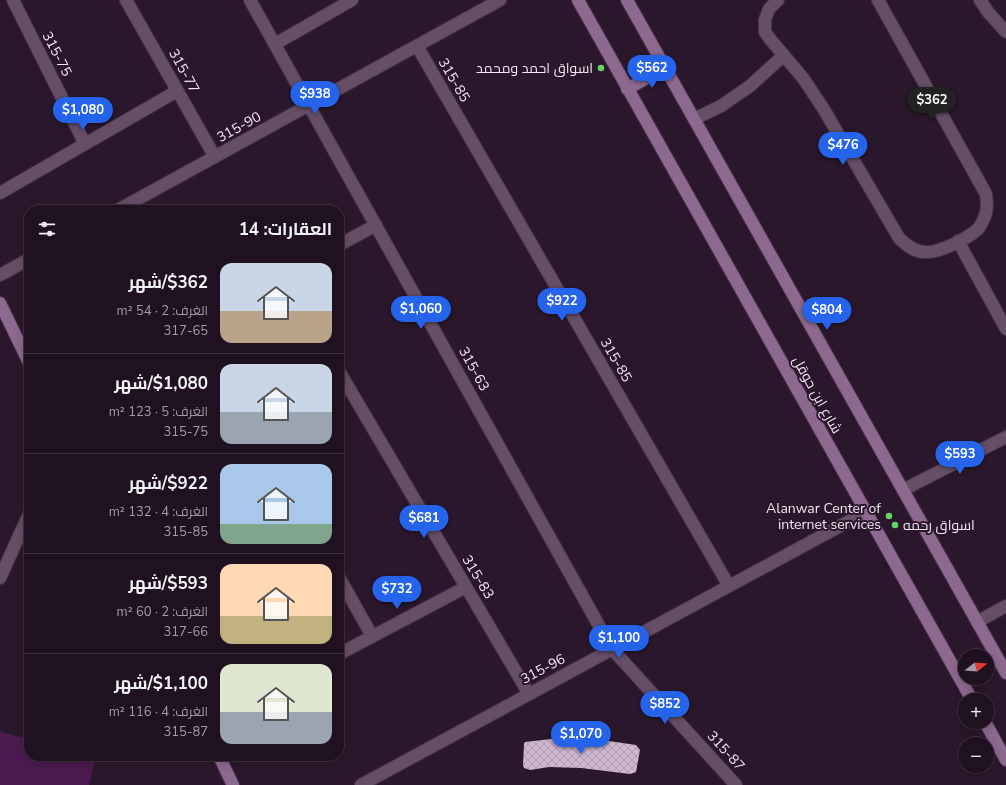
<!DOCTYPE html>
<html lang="ar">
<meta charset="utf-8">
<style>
:root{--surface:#201120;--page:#2d1f2d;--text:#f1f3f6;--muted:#a29da5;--line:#3d313e;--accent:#2563eb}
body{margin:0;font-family:"Nunito Sans",Cairo,sans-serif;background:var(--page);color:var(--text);direction:rtl;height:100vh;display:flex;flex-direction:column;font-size:15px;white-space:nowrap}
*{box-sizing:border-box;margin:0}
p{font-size:13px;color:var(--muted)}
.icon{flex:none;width:22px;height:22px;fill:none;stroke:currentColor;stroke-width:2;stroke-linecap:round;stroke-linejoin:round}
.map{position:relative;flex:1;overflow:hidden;direction:ltr}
.details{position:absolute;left:24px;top:205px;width:320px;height:556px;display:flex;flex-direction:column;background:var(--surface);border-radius:16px;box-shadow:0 2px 10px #0003,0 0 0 1px var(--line);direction:rtl}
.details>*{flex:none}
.needle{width:26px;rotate:73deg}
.buttons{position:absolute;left:958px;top:649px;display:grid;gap:8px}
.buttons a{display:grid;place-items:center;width:36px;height:36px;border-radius:50%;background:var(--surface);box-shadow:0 2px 10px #0003,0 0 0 1px var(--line);font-size:20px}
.price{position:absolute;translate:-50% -34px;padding:0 9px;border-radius:14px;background:var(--accent);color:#fff;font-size:13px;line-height:26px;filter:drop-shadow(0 1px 2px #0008)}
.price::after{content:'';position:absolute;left:50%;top:24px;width:12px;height:9px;margin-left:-6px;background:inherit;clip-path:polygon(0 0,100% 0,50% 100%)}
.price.current{background:#222;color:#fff}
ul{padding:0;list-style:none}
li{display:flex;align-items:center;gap:12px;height:100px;padding:0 12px}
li+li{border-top:1px solid var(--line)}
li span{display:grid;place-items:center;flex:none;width:112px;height:80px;border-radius:12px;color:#555}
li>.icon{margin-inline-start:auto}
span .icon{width:48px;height:48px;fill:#fffc;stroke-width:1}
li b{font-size:17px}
h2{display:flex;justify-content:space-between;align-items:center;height:48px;padding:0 12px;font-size:17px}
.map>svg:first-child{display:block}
</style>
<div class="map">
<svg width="1006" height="785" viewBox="0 0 1006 785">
<defs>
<pattern id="building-cross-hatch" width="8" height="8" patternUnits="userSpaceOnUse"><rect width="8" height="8" fill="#d0b7d1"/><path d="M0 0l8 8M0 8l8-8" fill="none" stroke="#ae9aaf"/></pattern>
</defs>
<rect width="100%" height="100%" fill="#2a172b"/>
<path fill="#4b1b4f" d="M0,732L29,739V756H96L89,785H0Z"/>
<path fill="url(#building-cross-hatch)" d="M560,738L609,741L636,745L640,750L636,772L630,774L581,768L549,767L530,770L524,768L523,765L524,744L525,742Z"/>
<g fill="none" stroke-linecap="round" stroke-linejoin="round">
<defs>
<path id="street" d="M13,0L85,144
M126,0L215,157
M250,0L612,649L736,785
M778,0L769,9L765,20V32L770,39L803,78L823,108L899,238C906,245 914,252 925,252C939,253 967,239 978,229C980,226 983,222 984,218C988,210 987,202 986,194L878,0
M980,0L988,12L1006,32
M275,44L352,0
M417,46L729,586
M694,119L721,106L750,86L784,55
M0,193L177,91
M118,210L500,0
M958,241L1006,329
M339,245L376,225
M0,275L29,259
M339,371L529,694
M903,490L1006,437
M339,577L372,636
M0,578L29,514
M977,622L1006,606
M339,654L466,587
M361,785L866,512"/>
<path id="secondary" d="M578,0L972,700
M627,0L1006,673
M627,89L665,68
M0,303L29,363
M985,722L1006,760
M219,756L233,785"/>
</defs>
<use href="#street" stroke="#463447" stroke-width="14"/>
<use href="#secondary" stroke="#463447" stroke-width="14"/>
<use href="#street" stroke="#654e66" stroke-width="12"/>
<use href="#secondary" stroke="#8d688f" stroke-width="12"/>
</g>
<g fill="#63d468" stroke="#2a172b" stroke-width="1.5">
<circle cx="601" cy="68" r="4"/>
<circle cx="889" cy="516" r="4"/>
<circle cx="895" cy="525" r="4"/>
</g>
<g text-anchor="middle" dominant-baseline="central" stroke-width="4" stroke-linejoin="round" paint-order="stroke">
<g font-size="14" fill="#f3e6f3" stroke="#2a172b">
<text transform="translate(57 54) rotate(63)">315-75</text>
<text transform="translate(184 71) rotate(61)">315-77</text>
<text transform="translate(454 80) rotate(60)">315-85</text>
<text transform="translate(239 127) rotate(-29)">315-90</text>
<text transform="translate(616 360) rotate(60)">315-85</text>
<text transform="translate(474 369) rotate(61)">315-63</text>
<text transform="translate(817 395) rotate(61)">شارع ابن حوقل</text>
<text transform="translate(478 577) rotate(59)">315-83</text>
<text transform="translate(543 669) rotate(-28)">315-96</text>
<text transform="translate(726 751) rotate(48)">315-87</text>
</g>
<g font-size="14" fill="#f3e6f3" stroke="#2a172b" text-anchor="end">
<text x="593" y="68">اسواق احمد ومحمد</text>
<text x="881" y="508">Alanwar Center of<tspan x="881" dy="16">internet services</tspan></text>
<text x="903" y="525" text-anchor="start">اسواق رحمه</text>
</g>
</g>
</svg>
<div class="buttons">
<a><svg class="needle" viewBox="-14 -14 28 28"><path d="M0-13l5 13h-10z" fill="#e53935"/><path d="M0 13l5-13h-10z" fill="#a29da5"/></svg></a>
<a>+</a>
<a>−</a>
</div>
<b class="price" style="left:652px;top:89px">$562</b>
<b class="price" style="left:315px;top:115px">$938</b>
<b class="price current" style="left:932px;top:121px">$362</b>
<b class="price" style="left:83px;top:131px">$1,080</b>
<b class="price" style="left:843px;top:166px">$476</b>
<b class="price" style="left:562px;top:322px">$922</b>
<b class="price" style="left:421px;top:330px">$1,060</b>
<b class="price" style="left:827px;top:331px">$804</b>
<b class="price" style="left:960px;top:475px">$593</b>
<b class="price" style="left:424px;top:539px">$681</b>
<b class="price" style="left:397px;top:610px">$732</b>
<b class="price" style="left:619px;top:659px">$1,100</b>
<b class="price" style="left:665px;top:725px">$852</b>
<b class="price" style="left:581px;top:755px">$1,070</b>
<section class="details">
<h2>العقارات: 14<svg class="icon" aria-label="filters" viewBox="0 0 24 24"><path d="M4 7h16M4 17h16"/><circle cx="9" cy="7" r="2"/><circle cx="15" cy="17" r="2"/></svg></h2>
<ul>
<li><span style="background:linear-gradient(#c9d6e8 60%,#b9a48a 0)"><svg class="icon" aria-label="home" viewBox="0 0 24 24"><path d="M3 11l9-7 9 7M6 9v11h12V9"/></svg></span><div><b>$362/شهر</b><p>الغرف: 2 · 54 m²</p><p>317-65</p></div></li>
<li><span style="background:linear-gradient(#c9d6e8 60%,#9aa5b1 0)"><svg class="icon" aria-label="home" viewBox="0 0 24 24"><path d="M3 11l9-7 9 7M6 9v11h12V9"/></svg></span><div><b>$1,080/شهر</b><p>الغرف: 5 · 123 m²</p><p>315-75</p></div></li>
<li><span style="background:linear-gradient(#a9c7e8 75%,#7fa58c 0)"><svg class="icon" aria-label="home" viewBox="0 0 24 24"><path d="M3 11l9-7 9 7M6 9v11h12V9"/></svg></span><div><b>$922/شهر</b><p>الغرف: 4 · 132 m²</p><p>315-85</p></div></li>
<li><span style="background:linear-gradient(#ffd9b3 65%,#c2b280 0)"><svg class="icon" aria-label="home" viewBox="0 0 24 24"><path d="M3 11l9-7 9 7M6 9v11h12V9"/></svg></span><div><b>$593/شهر</b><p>الغرف: 2 · 60 m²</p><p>317-66</p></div></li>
<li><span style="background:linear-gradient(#dfe7d0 60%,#9aa5b1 0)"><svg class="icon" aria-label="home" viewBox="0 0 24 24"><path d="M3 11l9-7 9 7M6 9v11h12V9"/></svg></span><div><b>$1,100/شهر</b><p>الغرف: 4 · 116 m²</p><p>315-87</p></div></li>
</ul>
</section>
</div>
